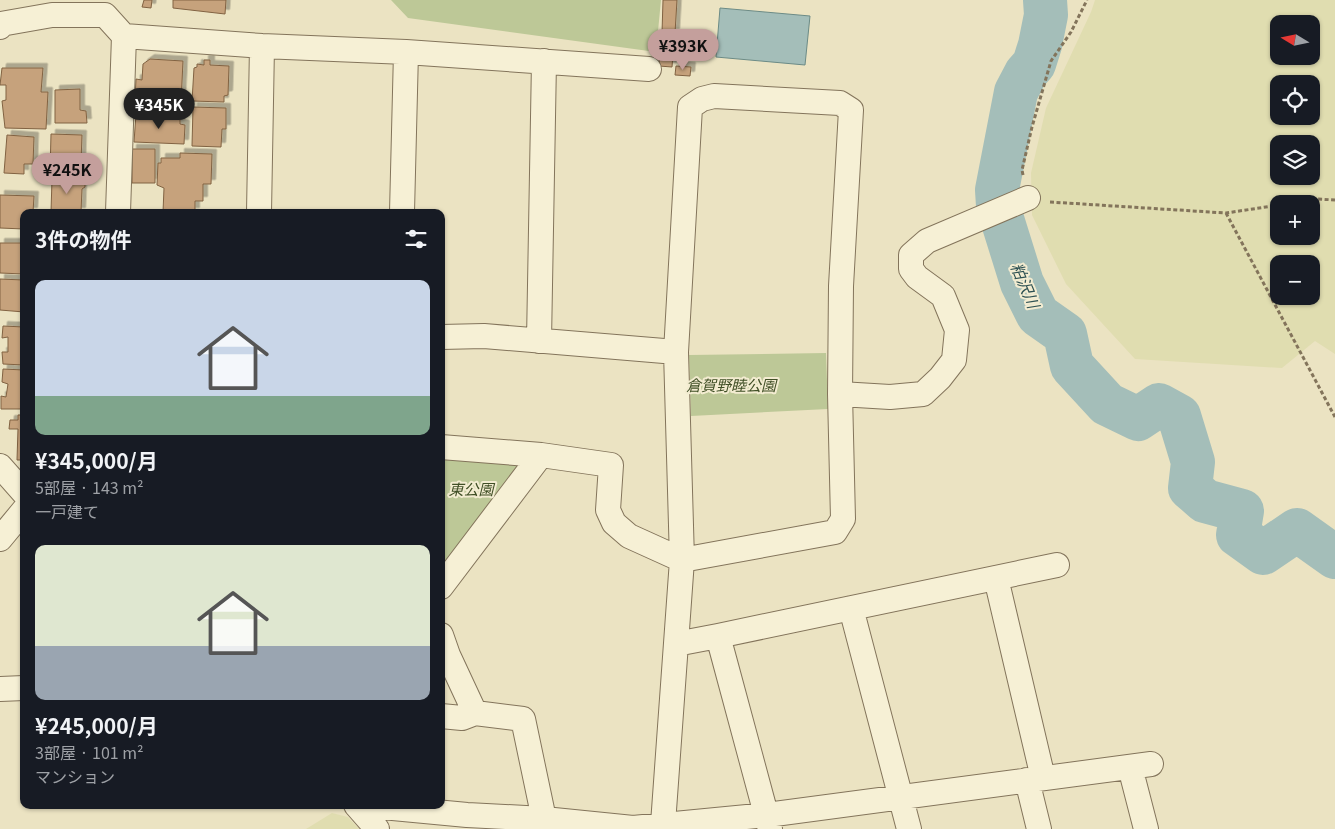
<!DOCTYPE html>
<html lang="ja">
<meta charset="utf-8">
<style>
:root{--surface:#171b24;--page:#20242c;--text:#f1f3f6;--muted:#9ea1a6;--accent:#c49f9c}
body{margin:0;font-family:Georgia,"Noto Sans JP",serif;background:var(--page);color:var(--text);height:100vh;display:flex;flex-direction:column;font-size:19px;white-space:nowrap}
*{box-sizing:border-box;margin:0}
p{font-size:16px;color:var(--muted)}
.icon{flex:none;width:28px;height:28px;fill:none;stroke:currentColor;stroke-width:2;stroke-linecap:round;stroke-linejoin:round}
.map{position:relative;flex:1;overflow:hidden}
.details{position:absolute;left:20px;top:209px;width:425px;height:600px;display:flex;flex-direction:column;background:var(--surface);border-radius:10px;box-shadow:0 1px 4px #0004}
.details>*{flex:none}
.needle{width:32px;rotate:280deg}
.controls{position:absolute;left:1270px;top:15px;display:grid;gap:10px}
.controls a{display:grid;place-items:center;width:50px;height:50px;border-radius:10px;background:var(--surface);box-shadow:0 1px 4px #0004;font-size:25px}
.price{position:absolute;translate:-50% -42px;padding:0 11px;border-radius:18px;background:var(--accent);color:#111;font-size:16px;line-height:32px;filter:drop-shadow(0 1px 2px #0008)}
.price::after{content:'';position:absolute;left:50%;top:30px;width:15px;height:11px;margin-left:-8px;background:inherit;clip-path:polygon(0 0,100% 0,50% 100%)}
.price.current{background:#222;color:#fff}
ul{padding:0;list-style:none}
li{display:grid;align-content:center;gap:10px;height:265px;padding:0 15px}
li span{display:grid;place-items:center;height:155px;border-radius:10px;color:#555}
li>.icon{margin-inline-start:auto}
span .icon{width:90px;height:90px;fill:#fffc;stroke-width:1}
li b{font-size:21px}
h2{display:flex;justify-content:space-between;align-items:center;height:60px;padding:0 15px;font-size:21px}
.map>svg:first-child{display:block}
</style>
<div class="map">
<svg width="1335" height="829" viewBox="0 0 1335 829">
<defs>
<filter id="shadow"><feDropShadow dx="4.5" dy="-4.5" stdDeviation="0" flood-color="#0004"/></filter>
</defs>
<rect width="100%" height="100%" fill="#ebe3c2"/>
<path fill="#e0ddb0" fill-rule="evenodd" d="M1095,0H1335V354L1315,341L1282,368L1135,359L1066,284L1032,215L1031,173L1046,108L1091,12ZM1279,24H1311V56H1279ZM1279,84H1311V116H1279ZM1279,144H1311V176H1279ZM1279,204H1311V236H1279ZM1279,264H1311V296H1279Z
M332,813L348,817L359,829H306Z"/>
<path fill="#bdc897" d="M391,0H661L656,52L408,18Z
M826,353L828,409L691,416L689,355Z
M441,455L514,462L518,468L441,577Z"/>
<path fill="#a4beb9" stroke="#6c8b86" d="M720,8L810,16L805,65L716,57Z"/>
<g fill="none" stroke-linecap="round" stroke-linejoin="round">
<path stroke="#a4beb9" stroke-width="44" d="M1045,0L1046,15L1040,45L1034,64L1026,73L1016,92L997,190L998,206L1022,283L1038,315L1065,334L1072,366L1107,404L1138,419L1159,405L1179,416L1193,462L1190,488L1205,501L1242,511L1238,535L1263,553L1297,530L1335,557"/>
</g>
<path fill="#c6a27b" stroke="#816242" filter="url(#shadow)" d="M144,0H152L151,8L142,7Z
M173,0H226L225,14L173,8Z
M663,0H677L675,33H662Z
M661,41L674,42L672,67L659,66Z
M150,59L183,61L181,102L135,99L136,79L142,80L143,64Z
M204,60H210V65L229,66L228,95L224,96V102L192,101L194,68L197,67V64L204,65Z
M676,66L691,67L690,76L675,75Z
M2,68H43L41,92H48L46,129L5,128L2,101L6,100V85H0Z
M80,89V110L86,111L87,123H55V90Z
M193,107L226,108V129H222L221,147L192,146Z
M136,114L180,117V124L185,125L184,144L134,142Z
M51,134L82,135L81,163H77V174L50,173Z
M7,135L34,137L33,164H24V174L4,173Z
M132,149H155V183H132Z
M180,153L212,154L211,184H203V201H195V212H163L164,188L157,185L158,163H161V158H180Z
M52,179L85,180V187L82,189L81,212H51Z
M0,195L34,196L33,212H24V229L0,228Z
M0,243H24V274L0,273Z
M0,279L24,280V312L0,310Z
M3,326L24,327V365L3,364L2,352H8V337L2,338Z
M3,369L24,370V409H1V396L6,397L8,384L2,382Z
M18,415H24V466H22L23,460H17L18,429H9L10,420H18Z"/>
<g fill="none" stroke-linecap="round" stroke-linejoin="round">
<defs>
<path id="minor" d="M0,27L1,24L52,15H105L124,36L262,46L406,52L649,69
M118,212L124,36
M259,212L262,46
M402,212L406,52
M441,337L484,336L676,352L682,560L663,824
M539,341L544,61
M840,394L890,397L923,394L940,378L954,360L957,330L943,296L917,277L911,269V255L927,241L1028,198
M441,447L541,455L611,465L608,510L614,523L629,536L682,560L835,532L843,519L840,394L841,286L851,110L840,103L714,96L702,99L690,107L676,352
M0,466L24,493
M0,539L24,510
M996,578L1043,778
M441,587L541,455
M851,608L909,829
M441,635L448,655L475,713L523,719L544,819
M718,636L770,829
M676,644L718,636L1057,565
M0,689L24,688
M441,716L462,718L475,713
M1130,767L1146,829
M1027,780L1039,829
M356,805L377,829
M361,805L467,815L544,819L633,828L767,815L1151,764"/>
</defs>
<use href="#minor" stroke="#83745b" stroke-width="26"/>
<path stroke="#83745b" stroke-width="3" stroke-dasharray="4 2.5" stroke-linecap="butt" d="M1023,175L1022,170L1032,127L1051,61L1071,32L1087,0
M1050,202L1226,213L1279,205
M1286,204L1318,199L1335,200
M1226,213L1335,417"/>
<use href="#minor" stroke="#f6f0d5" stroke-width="24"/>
</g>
<g text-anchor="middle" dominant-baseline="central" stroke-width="4" stroke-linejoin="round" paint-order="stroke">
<g font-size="15" font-style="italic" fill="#404f26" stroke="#f3ecd1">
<text x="731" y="384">倉賀野睦公園</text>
<text x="471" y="488">東公園</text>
</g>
<g font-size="16" font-style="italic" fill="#2e5153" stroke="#f3ecd1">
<text transform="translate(1026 285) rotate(67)">粕沢川</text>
</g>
</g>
</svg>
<div class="controls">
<a><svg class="needle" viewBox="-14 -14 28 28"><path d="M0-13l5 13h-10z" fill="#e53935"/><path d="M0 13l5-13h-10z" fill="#9ea1a6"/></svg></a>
<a><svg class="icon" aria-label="locate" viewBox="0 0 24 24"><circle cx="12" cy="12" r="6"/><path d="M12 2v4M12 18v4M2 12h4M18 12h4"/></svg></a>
<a><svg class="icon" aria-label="layers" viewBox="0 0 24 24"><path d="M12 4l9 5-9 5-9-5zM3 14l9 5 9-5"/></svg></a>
<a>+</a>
<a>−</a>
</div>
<b class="price" style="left:683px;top:71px">¥393K</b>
<b class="price current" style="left:159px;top:130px">¥345K</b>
<b class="price" style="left:67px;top:195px">¥245K</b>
<section class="details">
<h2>3件の物件<svg class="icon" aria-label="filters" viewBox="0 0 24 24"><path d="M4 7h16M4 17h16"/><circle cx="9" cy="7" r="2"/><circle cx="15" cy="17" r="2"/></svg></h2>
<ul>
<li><span style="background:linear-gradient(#c9d6e8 75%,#7fa58c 0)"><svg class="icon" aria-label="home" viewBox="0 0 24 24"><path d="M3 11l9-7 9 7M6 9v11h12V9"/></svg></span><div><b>¥345,000/月</b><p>5部屋 · 143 m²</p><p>一戸建て</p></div></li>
<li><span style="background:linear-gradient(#dfe7d0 65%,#9aa5b1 0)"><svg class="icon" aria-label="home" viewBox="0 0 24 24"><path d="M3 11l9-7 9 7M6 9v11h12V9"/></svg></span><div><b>¥245,000/月</b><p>3部屋 · 101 m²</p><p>マンション</p></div></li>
</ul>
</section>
</div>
